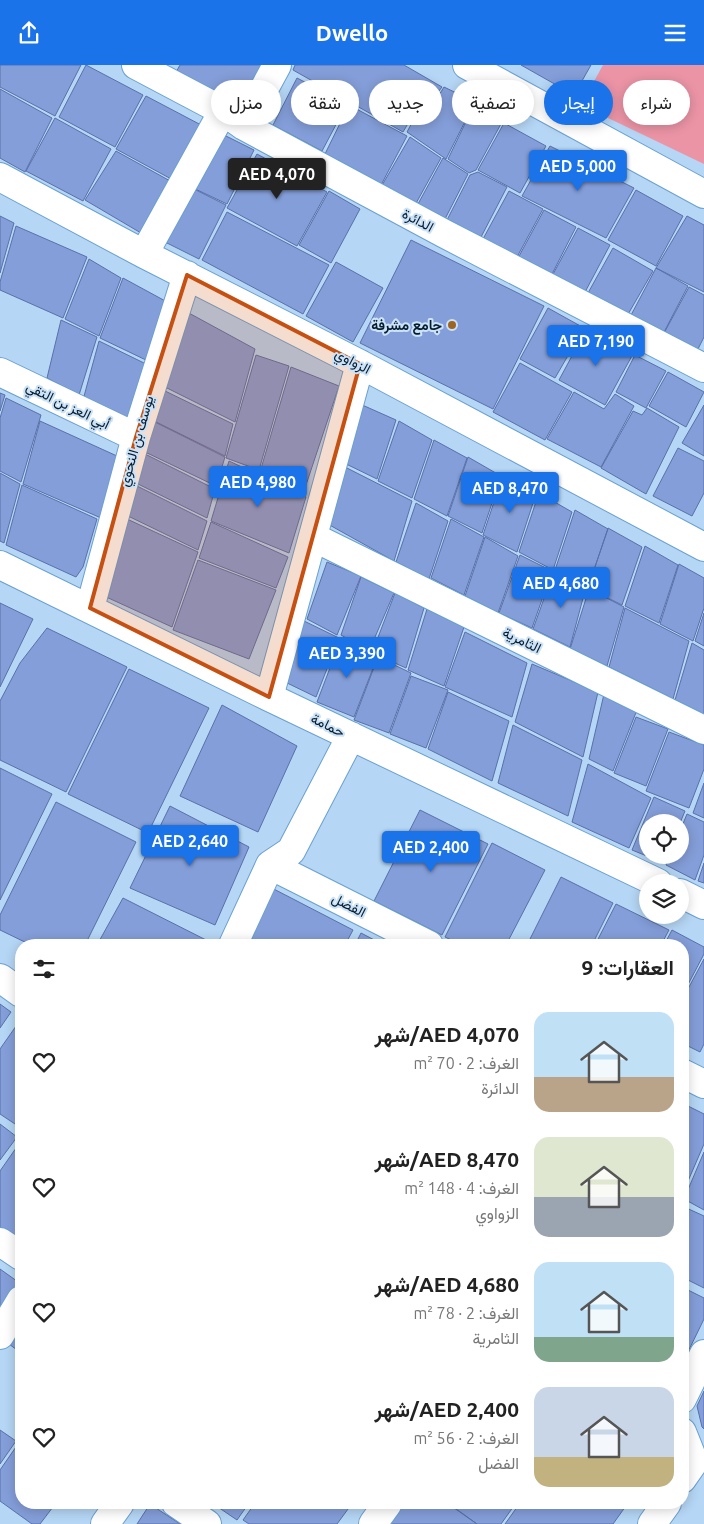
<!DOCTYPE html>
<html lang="ar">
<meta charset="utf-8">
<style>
:root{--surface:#fff;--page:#f6f6f6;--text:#222;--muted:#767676;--accent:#1a73e8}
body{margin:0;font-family:Ubuntu,Vazirmatn,sans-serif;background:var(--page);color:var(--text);direction:rtl;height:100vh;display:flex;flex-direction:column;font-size:19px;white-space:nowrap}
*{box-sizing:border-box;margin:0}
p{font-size:16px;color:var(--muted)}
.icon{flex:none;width:28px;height:28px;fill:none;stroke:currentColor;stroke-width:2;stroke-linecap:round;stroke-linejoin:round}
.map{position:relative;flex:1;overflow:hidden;direction:ltr}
.drawer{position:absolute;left:15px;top:874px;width:674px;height:570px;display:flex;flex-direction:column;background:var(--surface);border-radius:20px;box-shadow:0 2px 12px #0003;direction:rtl}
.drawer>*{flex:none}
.banner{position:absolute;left:15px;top:15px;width:675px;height:45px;direction:rtl;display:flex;gap:10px}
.buttons{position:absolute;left:639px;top:749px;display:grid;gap:10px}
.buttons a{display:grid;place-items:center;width:50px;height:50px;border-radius:50%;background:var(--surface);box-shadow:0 2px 12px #0003;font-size:25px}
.price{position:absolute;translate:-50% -42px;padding:0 11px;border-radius:5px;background:var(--accent);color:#fff;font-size:16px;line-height:32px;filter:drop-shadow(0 1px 2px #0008)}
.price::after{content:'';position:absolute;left:50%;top:30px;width:15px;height:11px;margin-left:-8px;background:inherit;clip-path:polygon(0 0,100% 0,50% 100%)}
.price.current{background:#222;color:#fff}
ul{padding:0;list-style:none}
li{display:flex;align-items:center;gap:15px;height:125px;padding:0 15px}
li span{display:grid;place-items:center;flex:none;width:140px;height:100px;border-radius:15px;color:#555}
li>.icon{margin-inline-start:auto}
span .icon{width:60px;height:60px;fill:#fffc;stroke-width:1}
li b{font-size:21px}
h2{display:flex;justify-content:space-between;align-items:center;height:60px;padding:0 15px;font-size:21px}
.chip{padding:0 18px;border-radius:22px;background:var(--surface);box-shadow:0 2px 12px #0003;font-size:18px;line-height:45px}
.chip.current{background:var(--accent);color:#fff}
header{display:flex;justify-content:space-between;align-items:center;height:65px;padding:0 15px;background:var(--accent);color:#fff;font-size:22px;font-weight:700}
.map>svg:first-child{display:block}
</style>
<header><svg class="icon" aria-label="menu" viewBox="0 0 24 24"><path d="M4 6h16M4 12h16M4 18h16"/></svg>Dwello<svg class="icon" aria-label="share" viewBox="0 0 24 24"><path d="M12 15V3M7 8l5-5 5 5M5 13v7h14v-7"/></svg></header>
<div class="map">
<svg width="704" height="1459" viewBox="0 0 704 1459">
<rect width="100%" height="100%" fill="#b5d6f5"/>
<path fill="#eb94a6" d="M603,0H704V99L581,40Z"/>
<path fill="#849ed9" stroke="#5970a9" d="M0,0H81L55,51L0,22Z
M86,0L143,30L115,82L59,52Z
M180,0H267L241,46L175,9Z
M295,0H404L442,22L428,40L422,35L403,67L293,5Z
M521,0H591L574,30Z
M297,13L347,39L322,86L273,60Z
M444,22L475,37L446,94L407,67L422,39L431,43Z
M0,24L52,53L25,107L0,93Z
M146,31L203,61L173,115L116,84Z
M475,38L502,57L476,105L469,108L448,94Z
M349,40L407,71L381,120L325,89Z
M55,53L111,84L83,136L26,106Z
M504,58L546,81L520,128L478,105Z
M216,66L254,85L227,139L189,121Z
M410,72L441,93L414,142L381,122Z
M550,81L634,123L606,173L522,131Z
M116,86L172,117L141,168L85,135Z
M257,89L327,127L297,181L227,143Z
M443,93L468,109L445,154L418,139Z
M478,107L507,122L480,174L447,155L470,110Z
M188,121L226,140L199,194L161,175Z
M636,125L683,151L656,201L608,175Z
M329,126L360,144L331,198L299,180Z
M509,126L543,144L517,192L483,174Z
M544,145L576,162L551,211L518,193Z
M227,147L329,200L303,249L202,195Z
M0,151L14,158L0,208Z
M687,151L704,160V227L656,203Z
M16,161L87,192L63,253L0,225V217Z
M578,163L610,180L584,229L552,211Z
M411,175L544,241L493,344L360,278Z
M613,183L653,206L627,251L588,228Z
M89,194L121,213L99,271L65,254Z
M336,197L383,223L353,277L306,251Z
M656,203L688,221L663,269L630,252Z
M123,213L169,238L148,296L100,273Z
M689,222L704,230V272L696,288L663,270Z
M548,243L584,263L555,313L520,294Z
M187,247L255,284L235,357L165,322Z
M61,255L97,272L79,330L47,313Z
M587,263L633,289L605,340L559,315Z
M99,276L146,299L133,358L83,335Z
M256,290L289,301L259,405L226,393Z
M635,290L666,306L646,343L616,327Z
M520,298L572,327L545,375L493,347Z
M291,302L339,321L303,429L260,407Z
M668,307L704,327L686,362L649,341Z
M163,325L233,359L225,391L152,355Z
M574,327L604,344L615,329L634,341L601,402L547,374Z
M0,328L5,330L0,346Z
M6,333L41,350L21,417L0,406V353Z
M360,339L396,355L377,414L340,396Z
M704,340V391L682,378Z
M647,343L679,362L646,429L601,403L633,346L642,350Z
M40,356L117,391L101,453L23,419Z
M153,356L225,392L216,421L143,386Z
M399,356L432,375L412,433L378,416Z
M434,375L467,393L447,451L414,434Z
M678,383L704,396V428L692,451L653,431Z
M143,388L215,424L207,453L134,417Z
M468,392L501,411L482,468L448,451Z
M229,396L306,432L289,488L211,456Z
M341,400L412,436L394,496L326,458Z
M0,408L20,419L4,478L0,476Z
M503,410L536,429L517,487L483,470Z
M22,420L97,454L83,502L76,512L6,480Z
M135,420L207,456L198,485L126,450Z
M539,428L572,447L553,505L519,487Z
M416,438L448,456L429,514L396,497Z
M575,445L608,464L588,522L555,505Z
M127,454L198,487L172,562L104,531Z
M451,454L484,472L464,530L431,513Z
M211,457L288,492L276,523L199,493Z
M608,463L642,482L622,540L588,523Z
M485,472L518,491L498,548L465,531Z
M645,481L678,500L659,558L625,541Z
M520,490L552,506L532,563L499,548Z
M198,495L276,525L249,594L173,565Z
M327,497L361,511L337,570L307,554Z
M679,499L704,513V543L693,576L660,559Z
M554,506L586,522L570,582L533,564Z
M361,512L394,528L369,586L341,570Z
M589,524L624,542L607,601L570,584Z
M395,528L424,543L406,603L372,588Z
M0,538L33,554L0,622Z
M625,543L689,576L673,634L609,602Z
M427,544L464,562L444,621L408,605Z
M704,548V581L695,576Z
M302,555L339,573L316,632L283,616Z
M47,563L127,602L66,727L0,695V636L20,598Z
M465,567L527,598L512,652L445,622Z
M341,574L377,593L354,652L317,637Z
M692,578L704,585V650L675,635Z
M378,592L411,608L389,668L354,655Z
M532,599L598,627L583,692L515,657Z
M129,604L209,643L148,768L68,729Z
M411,611L448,625L426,683L390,669Z
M448,627L509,656L492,716L428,684Z
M604,629L637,645L613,706L589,694Z
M222,640L297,681L258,767L180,731Z
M636,652L668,664L646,721L614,708Z
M513,660L582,695L568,751L498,718Z
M669,667L704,680V704L689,743L646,726Z
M588,699L651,733L629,783L572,757Z
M0,703L52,729L0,835Z
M704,718V753L693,748Z
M654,732L685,746L680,758H648V790H667L664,798L632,785Z
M56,737L136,777L85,880H31L0,865V850Z
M170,741L249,782L215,860L130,823Z
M420,745L488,779L442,870L374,836Z
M687,749L704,757V790L695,815L666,800L670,790H680V766Z
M492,778L545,805L506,880H462L445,872Z
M704,798V818L698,816Z
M561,812L613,838L592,880H527Z
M266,820L353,865L345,880H237Z
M123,833L214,879L213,880H97Z
M616,839L669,865L661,880H595Z
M672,865L704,882V889L682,931V880H664Z
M361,868L384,880H355Z
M704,894V979L700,987L682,978V935Z
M0,939L11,947L0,963Z
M21,954V1063L0,1049V984Z
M682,1038L704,1049V1079L682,1130Z
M0,1059L17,1072L0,1095Z
M21,1076V1180L0,1165V1106Z
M704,1087V1145L684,1134Z
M682,1141L704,1151V1223L682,1212Z
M0,1204L21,1219L0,1249Z
M682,1222L704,1233V1254L682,1299Z
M21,1253V1288L5,1276Z
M704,1326V1364L702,1362L697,1341Z
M0,1365L16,1376L0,1399Z
M18,1379L21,1381V1438H56L40,1459H32L0,1436V1405Z
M212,1438H249L237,1455Z
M255,1438H347L351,1440L337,1459H249L243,1455Z
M404,1438H447L477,1459H389Z
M448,1438H516L501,1459H477Z
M520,1438H628L613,1459H505Z
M150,1439L180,1459H137Z"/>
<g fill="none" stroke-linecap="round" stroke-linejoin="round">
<defs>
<path id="minor" d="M136,0L223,46L244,61L445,169L704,303
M467,0L704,129
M244,61L277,0
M0,112L144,189L360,299L704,482
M144,189L223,46
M0,307L136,372
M313,472L704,665
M0,500L269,632L658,818
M90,543L136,372L187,210
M269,632L360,299
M270,800L429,880
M680,828L704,840
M233,880L270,800L291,786L351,671
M0,913L21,928
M682,1008L704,1019
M0,1177L21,1191
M0,1270L21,1235
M682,1334L704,1289
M682,1367L694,1397L682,1414
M176,1438L207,1459
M105,1459L120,1438
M373,1459L388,1438
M652,1459L667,1438"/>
</defs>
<use href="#minor" stroke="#6aa0d1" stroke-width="30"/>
<use href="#minor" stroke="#fff" stroke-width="28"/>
</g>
<path fill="#c65011" fill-opacity="0.2" stroke="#c65011" stroke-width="4" stroke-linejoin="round" d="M187,210L360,299L269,632L90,543L136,372Z"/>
<circle fill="#9d6521" stroke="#cce2f7" stroke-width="2" cx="452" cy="260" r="5"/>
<g text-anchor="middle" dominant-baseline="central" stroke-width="4" stroke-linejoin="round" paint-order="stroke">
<g font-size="14" fill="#061d2f" stroke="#cce2f7">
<text transform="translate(418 155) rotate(28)">الدائرة</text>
<text transform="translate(353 296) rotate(28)">الزواوي</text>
<text transform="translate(68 340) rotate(26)">أبي العز بن التقي</text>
<text transform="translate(136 376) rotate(-74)">يوسف بن النحوي</text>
<text transform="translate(522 575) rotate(26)">الثامرية</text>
<text transform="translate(328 660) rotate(26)">حمامة</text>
<text transform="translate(349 840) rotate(27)">الفضل</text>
</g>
<g font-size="14" font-weight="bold" fill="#061d2f" stroke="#cce2f7" text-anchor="end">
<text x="442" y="260">جامع مشرفة</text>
</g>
</g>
</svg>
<div class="buttons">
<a><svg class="icon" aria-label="locate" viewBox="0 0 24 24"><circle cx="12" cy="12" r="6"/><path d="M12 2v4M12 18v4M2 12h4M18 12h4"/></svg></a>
<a><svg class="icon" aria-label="layers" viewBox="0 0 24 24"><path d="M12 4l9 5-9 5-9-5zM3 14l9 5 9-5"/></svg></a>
</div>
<b class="price" style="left:578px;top:127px">AED 5,000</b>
<b class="price current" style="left:277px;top:135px">AED 4,070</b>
<b class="price" style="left:596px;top:302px">AED 7,190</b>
<b class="price" style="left:258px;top:443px">AED 4,980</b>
<b class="price" style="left:510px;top:449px">AED 8,470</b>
<b class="price" style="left:561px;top:544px">AED 4,680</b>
<b class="price" style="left:347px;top:614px">AED 3,390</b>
<b class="price" style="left:190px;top:802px">AED 2,640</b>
<b class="price" style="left:431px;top:808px">AED 2,400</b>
<div class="banner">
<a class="chip">شراء</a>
<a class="chip current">إيجار</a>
<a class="chip">تصفية</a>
<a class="chip">جديد</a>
<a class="chip">شقة</a>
<a class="chip">منزل</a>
</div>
<section class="drawer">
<h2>العقارات: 9<svg class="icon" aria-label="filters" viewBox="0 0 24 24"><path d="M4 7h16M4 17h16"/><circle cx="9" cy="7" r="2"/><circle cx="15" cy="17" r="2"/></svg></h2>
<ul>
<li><span style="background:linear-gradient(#bfe0f5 65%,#b9a48a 0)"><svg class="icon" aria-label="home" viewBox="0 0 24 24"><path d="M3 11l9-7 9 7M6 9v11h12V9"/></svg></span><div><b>AED 4,070/شهر</b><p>الغرف: 2 · 70 m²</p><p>الدائرة</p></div><svg class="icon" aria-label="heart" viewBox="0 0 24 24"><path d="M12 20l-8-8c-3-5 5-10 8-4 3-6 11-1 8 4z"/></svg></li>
<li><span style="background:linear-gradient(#dfe7d0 60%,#9aa5b1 0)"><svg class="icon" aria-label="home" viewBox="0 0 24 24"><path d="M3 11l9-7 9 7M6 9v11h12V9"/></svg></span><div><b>AED 8,470/شهر</b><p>الغرف: 4 · 148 m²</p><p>الزواوي</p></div><svg class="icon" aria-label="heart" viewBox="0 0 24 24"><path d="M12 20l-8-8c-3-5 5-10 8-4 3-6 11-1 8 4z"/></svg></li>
<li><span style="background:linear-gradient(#bfe0f5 75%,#7fa58c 0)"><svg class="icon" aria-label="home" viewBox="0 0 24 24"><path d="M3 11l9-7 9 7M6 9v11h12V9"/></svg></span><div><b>AED 4,680/شهر</b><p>الغرف: 2 · 78 m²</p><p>الثامرية</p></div><svg class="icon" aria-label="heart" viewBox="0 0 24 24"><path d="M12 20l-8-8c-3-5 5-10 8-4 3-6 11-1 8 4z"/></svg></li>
<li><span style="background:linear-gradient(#c9d6e8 70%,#c2b280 0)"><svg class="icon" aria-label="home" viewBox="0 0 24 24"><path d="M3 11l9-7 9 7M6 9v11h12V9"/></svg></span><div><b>AED 2,400/شهر</b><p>الغرف: 2 · 56 m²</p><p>الفضل</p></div><svg class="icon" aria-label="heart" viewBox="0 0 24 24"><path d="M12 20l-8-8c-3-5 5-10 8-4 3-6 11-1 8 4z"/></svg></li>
</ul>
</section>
</div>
